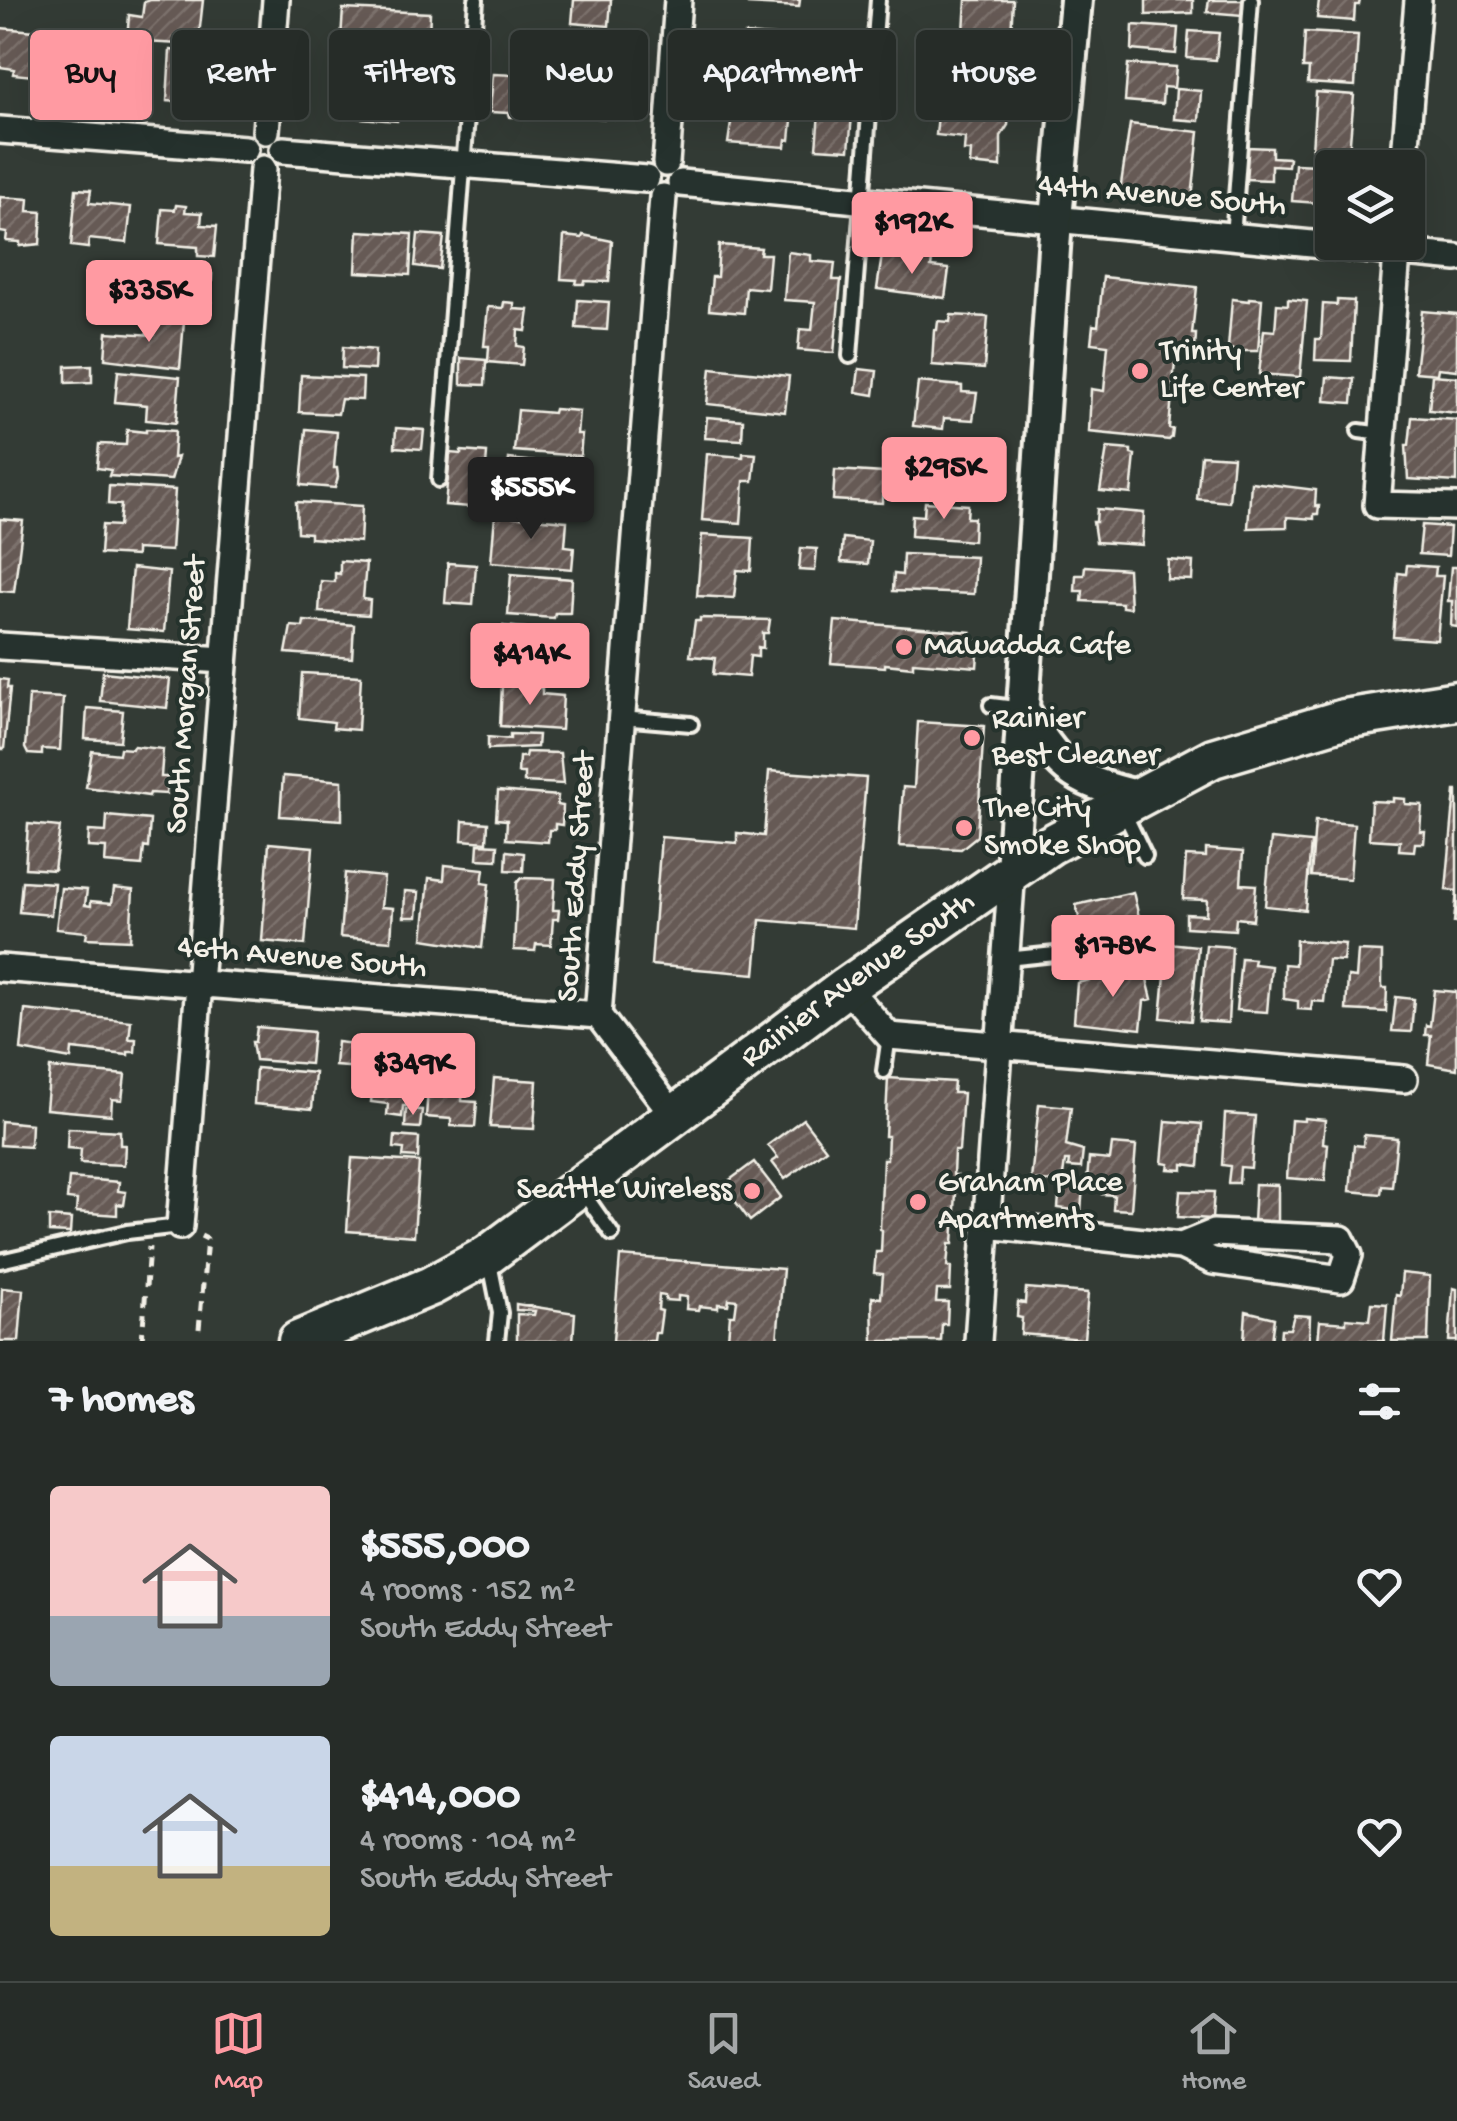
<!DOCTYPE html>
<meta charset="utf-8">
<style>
:root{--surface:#262c28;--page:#2e3430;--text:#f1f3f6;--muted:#a4a7a8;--line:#424845;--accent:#ff9aa2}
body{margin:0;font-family:"Gochi Hand",sans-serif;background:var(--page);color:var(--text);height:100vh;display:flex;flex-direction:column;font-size:38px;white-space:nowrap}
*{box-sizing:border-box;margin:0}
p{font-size:32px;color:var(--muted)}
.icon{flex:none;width:55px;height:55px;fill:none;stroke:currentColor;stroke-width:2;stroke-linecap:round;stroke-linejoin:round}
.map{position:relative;height:1341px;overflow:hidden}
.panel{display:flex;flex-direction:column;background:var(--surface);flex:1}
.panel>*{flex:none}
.hud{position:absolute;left:30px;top:30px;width:1398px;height:90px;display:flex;gap:20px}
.tools{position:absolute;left:1315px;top:150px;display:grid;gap:20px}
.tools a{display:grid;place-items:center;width:110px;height:110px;border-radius:10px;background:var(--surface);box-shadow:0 10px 40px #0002,0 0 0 2px var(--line);font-size:50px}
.price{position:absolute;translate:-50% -85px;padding:0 22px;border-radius:10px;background:var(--accent);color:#111;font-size:32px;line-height:65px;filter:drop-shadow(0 2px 5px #0008)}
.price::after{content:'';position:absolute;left:50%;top:60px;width:30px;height:22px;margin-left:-15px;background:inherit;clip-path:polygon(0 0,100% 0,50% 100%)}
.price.current{background:#222;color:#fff}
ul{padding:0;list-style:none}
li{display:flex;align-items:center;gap:30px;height:250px;padding:0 50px}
li span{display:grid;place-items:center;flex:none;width:280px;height:200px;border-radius:10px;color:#555}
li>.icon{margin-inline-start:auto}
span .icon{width:120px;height:120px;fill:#fffc;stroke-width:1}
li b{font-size:42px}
h2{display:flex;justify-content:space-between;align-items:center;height:120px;padding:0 50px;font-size:42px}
.tag{padding:0 35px;border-radius:10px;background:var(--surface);box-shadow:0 10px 40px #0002,0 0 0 2px var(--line);font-size:35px;line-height:90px}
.tag.current{background:var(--accent);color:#111}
.menu{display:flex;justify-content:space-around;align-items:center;height:140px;border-top:2px solid var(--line);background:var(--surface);font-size:28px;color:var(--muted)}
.menu a{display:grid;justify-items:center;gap:5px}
.menu .current{color:var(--accent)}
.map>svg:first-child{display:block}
</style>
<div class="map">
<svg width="1457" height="1341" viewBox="0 0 1457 1341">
<defs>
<pattern id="building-hatch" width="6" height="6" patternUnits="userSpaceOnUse" patternTransform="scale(2.5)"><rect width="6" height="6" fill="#665a54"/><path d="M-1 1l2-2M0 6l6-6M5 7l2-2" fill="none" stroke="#7c726d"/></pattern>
</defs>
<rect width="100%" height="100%" fill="#333b35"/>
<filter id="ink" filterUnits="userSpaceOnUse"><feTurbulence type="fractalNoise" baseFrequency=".01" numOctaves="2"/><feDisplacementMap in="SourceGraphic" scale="20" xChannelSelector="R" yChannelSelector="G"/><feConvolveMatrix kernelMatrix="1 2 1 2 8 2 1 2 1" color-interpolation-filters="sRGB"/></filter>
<g filter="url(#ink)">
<path fill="url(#building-hatch)" stroke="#f4f1e8" stroke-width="2.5" d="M150,0H203L198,45L127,41L129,15L142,17L144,2Z
M574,0H611L609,26L572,23Z
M748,0H800L799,7L748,4Z
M966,0H1013L1011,34L964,31Z
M1146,0H1193V13L1146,15Z
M1209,0H1244L1242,15L1207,12Z
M1319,0H1360L1359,5H1355L1354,21L1317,18Z
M343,9L430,13L429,36L388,34L386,65L346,63L347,39H341Z
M1133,25L1178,28L1176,54L1132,50Z
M0,28L47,32L43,77L13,74L14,69L0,67Z
M1189,31L1219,33L1216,60L1187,58Z
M1305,32L1358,35L1355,86L1308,83L1309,68H1303Z
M745,34L786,37L782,89L746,87L749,60H743Z
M848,39L862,40L860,63L846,62Z
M966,46L1012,49L1009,87L1003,86V91L964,88Z
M170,50L191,52V67H197L195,103L167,101Z
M90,52L152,56L150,88L87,81Z
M538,53L557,55L555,76L535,74Z
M1128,64L1176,67L1174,88L1163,87L1162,104L1125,101Z
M493,74L539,76L536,116L510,117L509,113L490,112Z
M593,78L618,79L616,119L583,117L580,97L592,98Z
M337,80L400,84L397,121L335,116V104L333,103Z
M1176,89L1201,91L1199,121L1174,119Z
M1316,92L1354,95L1349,153L1312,150Z
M847,101L858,102L857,115H852L849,150L816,148L819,113L846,116Z
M734,103H742L741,107L787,111L786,120H792L790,140L786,139L785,147L728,143Z
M939,105L1009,111L1008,125L1001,136V167L970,164L971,151H964L965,138L936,135Z
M1130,124L1199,132L1192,199L1120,191Z
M1246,147L1272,148V157L1289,158L1288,166L1271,165V180L1245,179Z
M1295,164L1317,165V170L1332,171V204L1292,201Z
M76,189L91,190L89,203L131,207L127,243L89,239L88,248L71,246Z
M0,197L29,199L28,211L42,212L40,244L20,246V242L6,241L7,233L0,232Z
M176,205L186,206L185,212L202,213L201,225L217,226L214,257L198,256V247L159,244L162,209L175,210Z
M358,231L412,234L410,275L356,272Z
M418,234L444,236L440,269L415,266Z
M583,235L612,241L609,282L585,281L584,284H576L577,280L561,279L564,236L582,238Z
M719,245L761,248L760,254H770L767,289L746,287L744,313L709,310L712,277H717Z
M788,252L811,255V261L835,263L833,280H841L834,353L798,350L800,329L812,330L815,302L784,300Z
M882,255L932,261L931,267L949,269L945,298L877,289Z
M184,273L212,274L211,302L183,300Z
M1103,277L1197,287L1192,334H1196L1195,350L1176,351L1169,428L1173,429L1172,437L1169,440L1089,432L1091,389L1104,391L1108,345L1091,343L1093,325L1098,326Z
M1249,298L1262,299L1258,351H1238L1228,348L1232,299L1249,301Z
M1288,299L1307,301L1300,377L1259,374L1264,330L1275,331L1277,304L1288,305Z
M578,300L609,302L607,330L576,328Z
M1337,300L1354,301L1351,361L1315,360L1316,339H1321L1323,304L1337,305Z
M504,302L514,303V309L529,310L526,331L518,330L517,346L524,347L522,365L488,362L489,346H484L488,307L503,308Z
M1422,311L1457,314V370L1438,368L1437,374L1415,372Z
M951,315L988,317L984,369L932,365L934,330H937L938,321L950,322Z
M155,318L184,321L180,368L105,359L107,332L154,335Z
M343,347L375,350L374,370L342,368Z
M461,358L486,360L485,385L461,384Z
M92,365V382L66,383V366Z
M711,368L789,376L785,412L707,404Z
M859,369L877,371L874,395L856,392Z
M118,371L180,377L176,423L146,420L147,405L115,402Z
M301,375L363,378L362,400L341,399L338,414L299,412Z
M1432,375L1457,377V413L1429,410Z
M1327,377L1354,379L1352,403L1325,401Z
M918,382L962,386V392L977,393L973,420L944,418L943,429L913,426Z
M554,409L579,411L577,434H582L580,456L514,451L518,410L553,413Z
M707,417L743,420L742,440L705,438Z
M1412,417L1457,420V482L1408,479L1406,445H1409Z
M396,428L424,430L422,449L395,447Z
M146,429L175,431L173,458L178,457L171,480L109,476L111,470L97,468L99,444L126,445L127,430L146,432Z
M306,429L337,432L334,468H337L338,477L335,488L301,485Z
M917,447L972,452L971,464L978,465L976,487L909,483L911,465L905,464L907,450H917Z
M1107,448L1131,450V454L1135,455L1131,494L1100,491Z
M461,451L487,453L483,508L445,505L450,453L461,454Z
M743,453L756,454L753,481H744L741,523L702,520L707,454L743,457Z
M1201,455L1233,457L1229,502L1197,499Z
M509,459L571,466L569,477H573L571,501L505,494Z
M835,470L884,473L882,503L833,500Z
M1251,482L1316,490L1315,506H1319L1318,514H1314V519L1287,517V527L1248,528Z
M109,486L175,490L171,551L136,549V556L100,554L102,525L119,526L121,505L108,504Z
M296,502L362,506L360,542L310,538V533L297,532Z
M925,502L968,505L967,518H974L973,541L911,536L912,515L924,516Z
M1097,509L1144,513L1142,545L1096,542L1093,522H1096Z
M495,515L567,521L565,546L574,547L572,569L491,562Z
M0,519L23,521L14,592L0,591Z
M1422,525L1450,527L1448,556L1419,554Z
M702,535L753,538L751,571L737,570L734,598L697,596Z
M843,538L870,541L868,564L841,562Z
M801,548L817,549L815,571L799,570Z
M903,554L976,557L974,594L893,591L894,574L902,575Z
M1168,560L1193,562L1192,580L1167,579Z
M340,561L366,563L363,599L370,600L369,615L319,612L321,581L335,582V573L340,574Z
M448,563L476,565L473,605L445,603Z
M1407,565L1436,567L1435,576H1443L1437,640L1393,637L1398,573L1406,574Z
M1085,566L1128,569L1130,608L1122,607V603L1082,601L1083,591H1075L1076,575H1084Z
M1451,567H1457V627L1451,626L1452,601H1448Z
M132,568L169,572L164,632L127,629Z
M511,574L572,579L570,613H555L554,618L508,615Z
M700,618L770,620L768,633H763V648L758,647V657L750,656L748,677L713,674L715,658L690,656L695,621H700Z
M304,621L354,625L352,658L286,653L291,626L303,627Z
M835,621L971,632L970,640L979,641L977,667L913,662V667L885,664V667L831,663Z
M503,626L568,632L564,677L499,672Z
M103,672L170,679L167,708L100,701Z
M302,673L361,676L358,730L333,728L334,722L299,718Z
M0,679L8,680L7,688H10L4,749H0Z
M502,685L542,688V694L563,696L561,730L500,726Z
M29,696L63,698L60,750L42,749V755L28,754L25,748Z
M87,708L123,711L120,741L85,739Z
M918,722L984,726L977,836L961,849L899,846L903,787L914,788Z
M510,734L538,735L537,747L488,749V737L510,739Z
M133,746L163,749L161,777H168L166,794L150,793L149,796L86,787L92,751L119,754L120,748L132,749Z
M526,752L560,753L563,784L524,782V773H518L519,757H525Z
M769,771L866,778L854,928L760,920L755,974L651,965L661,837L737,843V833L764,836Z
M283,776L342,781V820L280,816Z
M498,791L558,796L557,805L563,806L562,825L555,824V830H549L548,842L506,839L507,820L496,819Z
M1455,791H1457V922H1454L1457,891L1446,890Z
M1393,798L1405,799V804L1422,805L1420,831H1425L1424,843H1415L1414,851L1399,850L1400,841L1369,839L1371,801L1393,802Z
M107,816L150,820L148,848L144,847L142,866L105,863L106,848L88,847L89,831L106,832Z
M463,821L488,823L487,842L462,840Z
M1315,821L1354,824L1350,879L1311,876Z
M28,824L60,827L54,870L25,868Z
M1271,839L1311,843L1305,910L1265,906Z
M269,843L313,847L305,945L262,941Z
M478,844L498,845L497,860L477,859Z
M1206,849L1243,852L1241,884L1256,885L1253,920L1236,918L1235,930L1186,927V914L1206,915L1207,900L1183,899L1186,856L1206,857Z
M507,851L524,853L523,871L506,870Z
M445,865L484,869L482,883L489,884L482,948L423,939L429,878L444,880Z
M345,873L384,877L381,907L393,908L391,941L340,937Z
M521,878L555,879L553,910H559L558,919H553L551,945L536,944L535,951L514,950L517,883Z
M22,881L54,883L51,915L19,912Z
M61,888L87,890L85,905L91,906V901L112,903L114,888L133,890L130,940L86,938L87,932L56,929Z
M405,891L419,892L417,917H404Z
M1133,892L1139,917L1082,930L1076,905Z
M1296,940L1345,944L1343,961L1328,960L1324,1002L1312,1001L1311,1010L1298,1009V1001L1284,999V964L1295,965Z
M1168,943L1198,946L1191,1021L1161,1018Z
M1206,945L1232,947L1228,1023L1199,1021Z
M1358,951L1382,952V988H1387L1386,1012L1346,1010L1348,977L1356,978Z
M1241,958L1254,959L1253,964L1271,966L1267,1012L1236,1010Z
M1144,967L1152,999L1144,1001L1141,1029L1074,1022L1077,983Z
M1434,990L1456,992L1457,1069L1428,1064L1431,1035H1425L1426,1025L1430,1026Z
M1396,997L1414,999L1411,1032L1392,1031Z
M25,1010L131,1021L129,1039H136L135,1052H128V1055L72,1049L71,1059L21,1050Z
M257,1027L313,1032L310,1064L255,1060L252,1042H255Z
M337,1042L363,1045L361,1068L335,1066Z
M376,1055L411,1059L406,1106H403L402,1117L387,1115L388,1104L371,1102Z
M445,1067L461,1068L460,1076H464L462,1101L477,1102L475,1127L451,1126V1119L426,1117L429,1074L445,1075Z
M50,1068L125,1075L122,1100L112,1099L111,1115L46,1109Z
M256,1068L315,1073L312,1109L254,1104Z
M494,1078L537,1081L534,1129L490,1127Z
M888,1078L954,1082L953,1093H963L959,1151H954L953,1175H957L953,1244H949L947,1267H951L950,1290H937L936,1302H948L947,1324H942L941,1341H873L872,1297L881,1298L883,1274L874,1273L876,1252H881L882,1230L880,1229L883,1159H887L888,1136H885Z
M1039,1104L1071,1107L1066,1146L1083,1151L1081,1168L1068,1167L1069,1161H1065L1062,1183L1031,1180Z
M406,1109L422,1110L420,1128L405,1127Z
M1225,1114L1255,1116L1251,1168L1240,1167L1239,1183H1228L1230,1166L1222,1165Z
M1304,1118L1325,1120L1323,1143L1328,1144L1325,1181L1287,1178L1291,1120L1304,1121Z
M803,1119L826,1149L785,1179L772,1162L778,1158L768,1145Z
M1,1121L31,1124L30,1147L0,1145Z
M1166,1121L1202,1124L1199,1166L1183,1164V1170L1168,1169L1169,1164L1162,1163Z
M68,1128L120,1131V1145H125L124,1165L80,1163L81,1149L67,1148Z
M1364,1135L1397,1138L1392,1187L1382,1186L1381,1194L1350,1191L1354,1145L1363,1146Z
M395,1136L419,1138L418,1158L403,1157L404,1149L394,1148Z
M1112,1144L1136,1146L1131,1210L1113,1209L1114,1195L1102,1194L1103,1182L1087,1180L1089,1158L1110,1160Z
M352,1158L419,1162L414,1236L347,1231Z
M754,1162L781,1197L750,1221L723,1185Z
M69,1178L119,1182L118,1191L126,1192L124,1205L117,1204V1215L76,1212L77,1200L67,1199Z
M1060,1184L1083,1186L1081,1211L1058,1208Z
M1255,1184L1278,1185V1225L1253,1223Z
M1180,1191L1214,1192L1212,1219L1178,1217Z
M49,1217L71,1219L70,1233L49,1232Z
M620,1256L783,1269L777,1341H734L728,1338L730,1315H735L737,1300L729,1299L728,1305L718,1304V1308L699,1306L698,1310L686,1309L687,1297L678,1296V1301L665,1300V1296L659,1295L658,1310L662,1311L659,1333H655L654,1341H613Z
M1402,1273L1430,1276L1428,1341H1392L1396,1295L1400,1296Z
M2,1288L23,1290L19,1341H0Z
M1026,1288L1088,1293L1084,1339L1021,1334L1022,1318L1017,1317L1018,1302L1025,1303Z
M1453,1288L1457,1289V1341H1449Z
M1372,1303L1387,1304L1384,1341H1318L1320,1321L1346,1323V1318L1370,1320Z
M516,1304L575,1313L573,1341H517V1314L534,1315L535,1311L516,1310Z
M1246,1311L1274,1318L1271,1341H1244Z
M1294,1315L1310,1316L1309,1341H1280L1281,1329H1290Z"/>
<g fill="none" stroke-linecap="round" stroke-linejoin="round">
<defs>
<path id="service" d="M1233,237L1251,0
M850,356L878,0
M1359,431L1382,434
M439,480L476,0
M991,705L1023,709
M621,718L691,724
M1122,808L1145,856
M1006,959L1143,945
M884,1071L889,1036
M582,1191L612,1234
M489,1258L500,1313L497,1341
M0,1261L127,1232L180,1226"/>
<path id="minor" d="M0,130L245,149
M266,131L276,0
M283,150L646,179
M666,163L678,0
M1404,168L1418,0
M681,183L1457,258
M663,197L598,1015L676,1118
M1398,242L1377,505L1457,507
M0,646L224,660
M0,968L598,1015
M846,987L889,1036L1404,1079
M987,1225L1181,1246L1213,1233L1341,1239L1349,1255L1341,1279L1213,1261L1181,1246
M180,1226L263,169
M978,1341L1012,870"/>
<path id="tertiary" d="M1023,709C1058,766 1069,780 1137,796
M1012,870L1056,219L1076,0"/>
<g id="primary">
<path id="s1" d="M298,1341L431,1286L488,1255L846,987L1050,845L1213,758L1344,719L1457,701"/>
</g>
</defs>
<use href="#service" stroke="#f4f1e8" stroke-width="20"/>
<use href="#minor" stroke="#f4f1e8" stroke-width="32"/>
<use href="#tertiary" stroke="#f4f1e8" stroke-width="38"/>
<use href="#primary" stroke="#f4f1e8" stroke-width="45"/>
<path stroke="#f4f1e8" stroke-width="5" stroke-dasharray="10 8" stroke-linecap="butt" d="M199,1329L207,1239L201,1236
M142,1341L149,1247"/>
<use href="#service" stroke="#26332d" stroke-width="12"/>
<use href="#minor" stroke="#26332d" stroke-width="25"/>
<use href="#tertiary" stroke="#26332d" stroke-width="30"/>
<use href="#primary" stroke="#26332d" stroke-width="38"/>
</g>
</g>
<g fill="#ff9aa2" stroke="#26332d" stroke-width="4">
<circle cx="1140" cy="371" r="10"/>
<circle cx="904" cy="647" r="10"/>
<circle cx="972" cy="738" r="10"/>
<circle cx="964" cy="828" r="10"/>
<circle cx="752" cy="1191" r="10"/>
<circle cx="918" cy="1202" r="10"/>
</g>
<g text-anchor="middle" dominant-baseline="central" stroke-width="8" stroke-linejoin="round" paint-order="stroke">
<g font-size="32" fill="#f4f1e8" stroke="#26332d">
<text transform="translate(1162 197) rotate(5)">44th Avenue South</text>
<text transform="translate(188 695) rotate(-86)">South Morgan Street</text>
<text transform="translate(578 877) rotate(-86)">South Eddy Street</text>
<text transform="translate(302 959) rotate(5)">46th Avenue South</text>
<text stroke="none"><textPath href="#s1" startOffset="670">Rainier Avenue South</textPath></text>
</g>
<g font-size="32" fill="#f4f1e8" stroke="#26332d" text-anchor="start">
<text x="1160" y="353">Trinity<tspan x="1160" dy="37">Life Center</tspan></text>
<text x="924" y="647">Mawadda Cafe</text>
<text x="992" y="720">Rainier<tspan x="992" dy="37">Best Cleaner</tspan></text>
<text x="984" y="810">The City<tspan x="984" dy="37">Smoke Shop</tspan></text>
<text x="938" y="1184">Graham Place<tspan x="938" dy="37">Apartments</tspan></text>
<text x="732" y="1191" text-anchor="end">Seattle Wireless</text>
</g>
</g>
</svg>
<div class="tools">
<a><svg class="icon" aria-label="layers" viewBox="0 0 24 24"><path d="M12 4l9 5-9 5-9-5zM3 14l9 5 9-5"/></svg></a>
</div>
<b class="price" style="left:912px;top:277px">$192K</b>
<b class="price" style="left:149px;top:345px">$335K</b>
<b class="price" style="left:944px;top:522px">$295K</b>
<b class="price current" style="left:531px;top:542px">$555K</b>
<b class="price" style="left:530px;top:708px">$414K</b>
<b class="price" style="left:1113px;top:1000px">$178K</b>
<b class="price" style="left:413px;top:1118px">$349K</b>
<div class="hud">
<a class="tag current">Buy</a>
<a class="tag">Rent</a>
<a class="tag">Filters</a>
<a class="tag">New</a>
<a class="tag">Apartment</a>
<a class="tag">House</a>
</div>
</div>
<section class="panel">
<h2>7 homes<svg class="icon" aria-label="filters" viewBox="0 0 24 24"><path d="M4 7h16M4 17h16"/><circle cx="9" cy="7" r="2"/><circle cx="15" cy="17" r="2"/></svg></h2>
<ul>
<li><span style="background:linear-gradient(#f6c9c9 65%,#9aa5b1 0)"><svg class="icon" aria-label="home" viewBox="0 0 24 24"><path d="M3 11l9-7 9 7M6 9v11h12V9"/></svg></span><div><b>$555,000</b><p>4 rooms · 152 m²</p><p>South Eddy Street</p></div><svg class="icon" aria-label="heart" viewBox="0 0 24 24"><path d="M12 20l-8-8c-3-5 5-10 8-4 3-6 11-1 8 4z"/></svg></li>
<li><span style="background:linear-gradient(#c9d6e8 65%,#c2b280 0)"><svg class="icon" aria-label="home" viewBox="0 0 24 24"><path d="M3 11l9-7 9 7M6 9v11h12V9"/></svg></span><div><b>$414,000</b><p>4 rooms · 104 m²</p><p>South Eddy Street</p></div><svg class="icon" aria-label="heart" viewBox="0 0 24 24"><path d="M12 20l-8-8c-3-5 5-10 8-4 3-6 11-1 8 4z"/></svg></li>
</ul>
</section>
<nav class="menu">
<a class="current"><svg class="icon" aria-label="map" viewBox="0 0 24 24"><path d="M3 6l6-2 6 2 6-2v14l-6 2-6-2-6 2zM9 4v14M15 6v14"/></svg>Map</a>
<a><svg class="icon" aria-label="saved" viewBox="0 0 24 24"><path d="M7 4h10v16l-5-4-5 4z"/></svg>Saved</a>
<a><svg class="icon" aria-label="home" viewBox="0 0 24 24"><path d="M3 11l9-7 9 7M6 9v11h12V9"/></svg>Home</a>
</nav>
